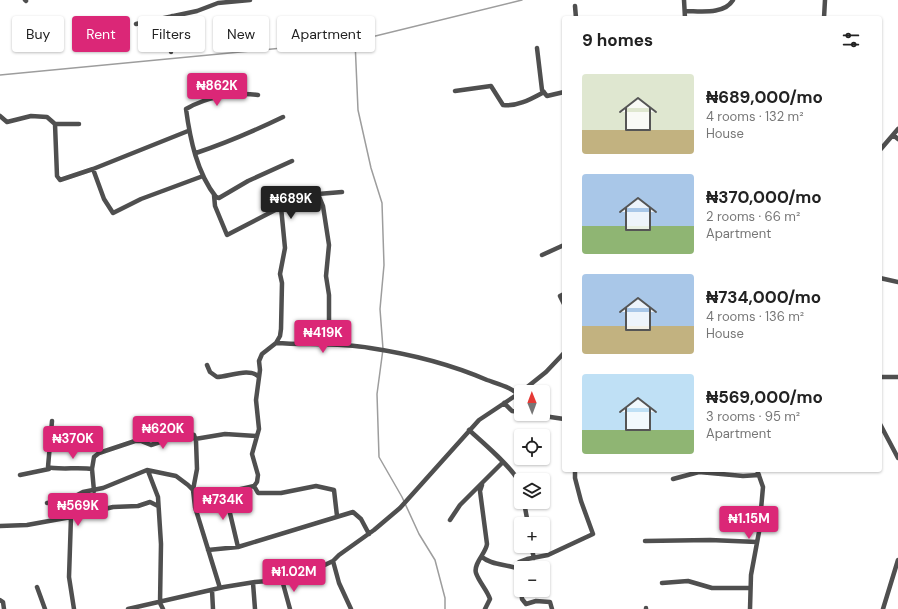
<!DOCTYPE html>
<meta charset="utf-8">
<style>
:root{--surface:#fff;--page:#f6f6f6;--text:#222;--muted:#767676;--accent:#db2777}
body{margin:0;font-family:"DM Sans",sans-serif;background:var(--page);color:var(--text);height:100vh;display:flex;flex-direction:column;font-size:15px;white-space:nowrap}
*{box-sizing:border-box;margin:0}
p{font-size:13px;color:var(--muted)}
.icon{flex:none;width:22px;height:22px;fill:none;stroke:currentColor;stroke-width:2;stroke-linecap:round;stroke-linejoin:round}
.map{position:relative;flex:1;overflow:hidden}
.panel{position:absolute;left:562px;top:16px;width:320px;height:456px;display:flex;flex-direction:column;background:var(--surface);border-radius:4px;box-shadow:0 1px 3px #0004}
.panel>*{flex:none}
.hud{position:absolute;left:12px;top:16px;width:380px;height:36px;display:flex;gap:8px}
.needle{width:26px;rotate:359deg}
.tools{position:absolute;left:514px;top:385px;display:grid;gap:8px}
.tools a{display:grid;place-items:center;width:36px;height:36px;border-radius:4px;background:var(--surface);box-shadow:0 1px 3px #0004;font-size:20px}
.price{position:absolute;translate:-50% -34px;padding:0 9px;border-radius:4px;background:var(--accent);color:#fff;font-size:13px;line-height:26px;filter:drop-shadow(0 1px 2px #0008)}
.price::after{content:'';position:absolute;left:50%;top:24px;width:12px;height:9px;margin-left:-6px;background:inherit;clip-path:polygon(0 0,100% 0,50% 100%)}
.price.on{background:#222;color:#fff}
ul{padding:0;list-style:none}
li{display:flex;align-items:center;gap:12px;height:100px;padding:0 20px}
li span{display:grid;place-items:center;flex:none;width:112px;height:80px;border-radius:4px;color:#555}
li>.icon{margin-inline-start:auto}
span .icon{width:48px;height:48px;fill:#fffc;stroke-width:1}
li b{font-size:17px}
h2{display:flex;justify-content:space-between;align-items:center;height:48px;padding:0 20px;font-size:17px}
.tag{padding:0 14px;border-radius:4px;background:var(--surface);box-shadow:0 1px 3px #0004;font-size:14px;line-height:36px}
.tag.on{background:var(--accent);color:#fff}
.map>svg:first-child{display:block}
</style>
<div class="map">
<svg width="898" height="609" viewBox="0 0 898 609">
<rect width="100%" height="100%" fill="#fff"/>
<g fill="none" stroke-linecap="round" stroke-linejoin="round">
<path stroke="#9d9d9d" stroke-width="1.5" d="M355,41L358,110L371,168L382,203L384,265L380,309L383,349L377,394L379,457L402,497L419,534L435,560L445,598V609
M0,75L355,41L522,0"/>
<path stroke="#4f4f4f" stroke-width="4.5" d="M25,0L26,1
M684,0L685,18
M575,6L576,18
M685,11C700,11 724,15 733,0
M824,18L825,0
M136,24L197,11L218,3L250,0
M537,48L542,90L547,96L564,92
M171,52L172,16
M455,91L491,86L503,105C517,107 531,99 544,92
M258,95C235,92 206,97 186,109C190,139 197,173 216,197L219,198L248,181L292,161
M0,116L7,122L31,116L47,117L55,124H79
M55,124L57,176L60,180L93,169L188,131
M893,135L898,139
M880,150L898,129
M196,153C226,143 254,131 283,117
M93,169L104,199L113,213L141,199L203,176
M318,194L323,206L329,245L326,276L329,295V325L325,345
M214,195L215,206L227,235L281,207
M542,255L564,245
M880,278L898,282
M564,294L560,296L564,304
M276,343C307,345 340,343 370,348C410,354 450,364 487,380C498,384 515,388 521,398
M207,365L210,372L217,377C228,377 250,367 259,377
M880,377H898
M521,392L546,372L564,353
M504,403L512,411L521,412
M530,414L564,419
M52,421L48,467C53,470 83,467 92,469L94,491
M880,424L898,458
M469,430C481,441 517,471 521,486
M195,439L225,434L257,436
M92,469L94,457L99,453L135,441H141L151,445L187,433L194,435L196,441L197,469L193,490L195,507L220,588
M148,471L158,497L161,544L160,603L163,609
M20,475L49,469
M673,479L699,472L743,476L759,475
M482,485L480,491L487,544C486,553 473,564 476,573C479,582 487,590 490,599L485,609
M254,486L258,493H281L316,486L334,490L337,516
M225,492L238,547
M524,502L528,524
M47,503L68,500L83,492L103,488L147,470L176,476L188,485L193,490C213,495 234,491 254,486L257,482L258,475L252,454L259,429L256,400L260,370L259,361L262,354L276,343L280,336L281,329L282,283L280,274L285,248L281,207L318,194L342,192
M450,520L460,505L503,462
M0,526L27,525L71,517
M645,541L710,540L757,542
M531,546L534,558
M208,550L238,547L353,512L361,519L369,534
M482,557C491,565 505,564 516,568
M333,561L339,583L351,609
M282,580L290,609
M253,583L255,609
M662,583L688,581L712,588H749
M521,584L516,568L519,562L527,559L548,555L593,534L581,501L575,478V470
M37,587L45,609
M212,590L213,609
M521,590L522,599L526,604L536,601L550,602L552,609
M0,600L3,602L4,609
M74,609L69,577L71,517L113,507L138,506L150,502L158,506
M128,609L224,587L255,582L282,580L306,574L333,561L339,555L374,530L400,508L479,420L521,392
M646,609V608
M750,609L751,575L759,532L763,487L757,470
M883,609L898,560"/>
</g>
</svg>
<div class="tools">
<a><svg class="needle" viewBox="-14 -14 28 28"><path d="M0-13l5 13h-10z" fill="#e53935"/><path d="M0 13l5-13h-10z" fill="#767676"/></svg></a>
<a><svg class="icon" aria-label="locate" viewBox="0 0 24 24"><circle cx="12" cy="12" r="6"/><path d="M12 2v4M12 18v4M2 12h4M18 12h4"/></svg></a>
<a><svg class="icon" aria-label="layers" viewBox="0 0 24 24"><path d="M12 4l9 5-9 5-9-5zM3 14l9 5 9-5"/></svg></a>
<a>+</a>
<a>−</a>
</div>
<b class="price" style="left:217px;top:107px">₦862K</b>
<b class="price on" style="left:291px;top:220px">₦689K</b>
<b class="price" style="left:323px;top:354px">₦419K</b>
<b class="price" style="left:163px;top:450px">₦620K</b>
<b class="price" style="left:73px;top:460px">₦370K</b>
<b class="price" style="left:223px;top:521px">₦734K</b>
<b class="price" style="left:78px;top:527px">₦569K</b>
<b class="price" style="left:749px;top:540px">₦1.15M</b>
<b class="price" style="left:294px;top:593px">₦1.02M</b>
<div class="hud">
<a class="tag">Buy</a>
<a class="tag on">Rent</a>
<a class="tag">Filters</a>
<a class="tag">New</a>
<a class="tag">Apartment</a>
</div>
<section class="panel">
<h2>9 homes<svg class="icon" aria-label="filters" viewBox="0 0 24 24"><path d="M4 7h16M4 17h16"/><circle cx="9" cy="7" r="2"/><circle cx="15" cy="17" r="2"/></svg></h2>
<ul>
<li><span style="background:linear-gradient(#dfe7d0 70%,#c2b280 0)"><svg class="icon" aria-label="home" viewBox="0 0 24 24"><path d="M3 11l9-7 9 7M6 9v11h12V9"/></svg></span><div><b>₦689,000/mo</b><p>4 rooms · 132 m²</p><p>House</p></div></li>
<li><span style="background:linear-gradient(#a9c7e8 65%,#8fb573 0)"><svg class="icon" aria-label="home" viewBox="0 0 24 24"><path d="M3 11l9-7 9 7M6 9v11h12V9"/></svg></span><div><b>₦370,000/mo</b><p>2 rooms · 66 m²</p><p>Apartment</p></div></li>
<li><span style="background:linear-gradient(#a9c7e8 65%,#c2b280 0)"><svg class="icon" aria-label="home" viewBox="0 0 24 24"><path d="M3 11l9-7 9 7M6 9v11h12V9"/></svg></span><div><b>₦734,000/mo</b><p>4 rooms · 136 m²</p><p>House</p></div></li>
<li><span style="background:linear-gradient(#bfe0f5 70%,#8fb573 0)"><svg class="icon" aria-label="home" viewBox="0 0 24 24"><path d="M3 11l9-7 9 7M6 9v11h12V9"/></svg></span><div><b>₦569,000/mo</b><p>3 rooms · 95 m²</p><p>Apartment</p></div></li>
</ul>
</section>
</div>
